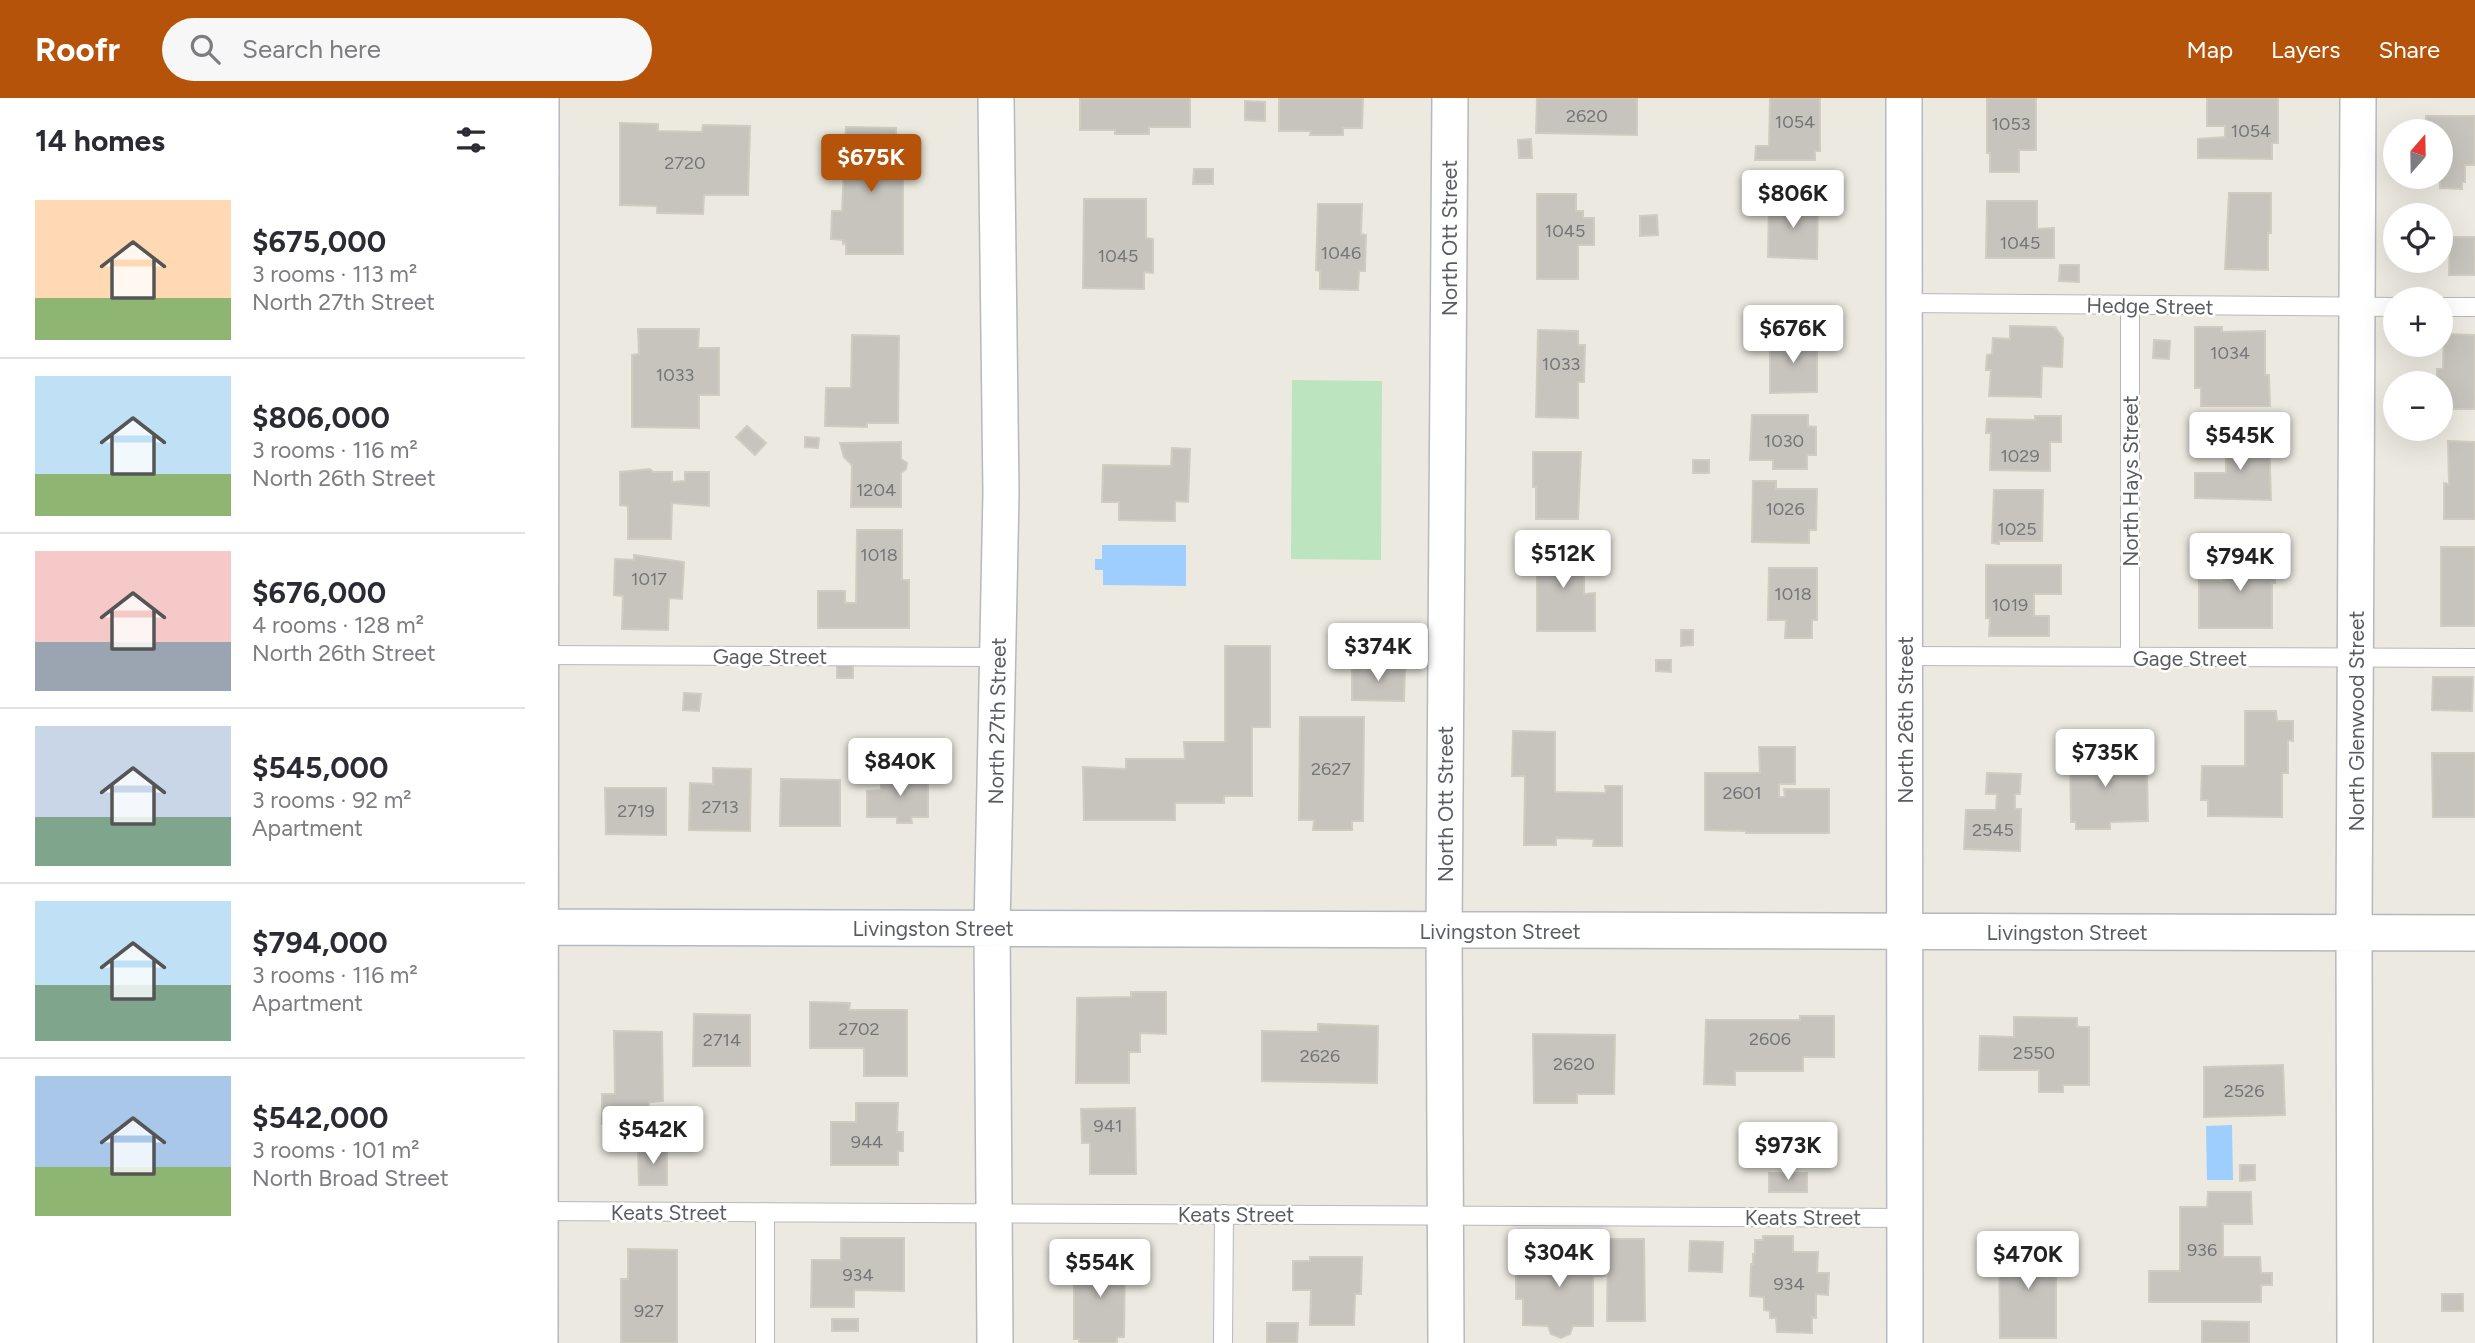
<!DOCTYPE html>
<meta charset="utf-8">
<style>
:root{--surface:#fff;--page:#f7f7f7;--text:#2b2b33;--muted:#7c7c81;--line:#e1e1e2;--accent:#b45309}
body{margin:0;font-family:Figtree,sans-serif;background:var(--page);color:var(--text);height:100vh;display:flex;flex-direction:column;font-size:26px;white-space:nowrap}
*{box-sizing:border-box;margin:0}
p{font-size:23px;color:var(--muted)}
.icon{flex:none;width:38px;height:38px;fill:none;stroke:currentColor;stroke-width:2;stroke-linecap:round;stroke-linejoin:round}
.map{position:relative;flex:1;overflow:hidden}
.panel{display:flex;flex-direction:column;background:var(--surface);width:525px}
.panel>*{flex:none}
.needle{width:46px;rotate:20deg}
.fabs{position:absolute;left:1858px;top:21px;display:grid;gap:14px}
.fabs a{display:grid;place-items:center;width:70px;height:70px;border-radius:50%;background:var(--surface);box-shadow:0 7px 28px #0002;font-size:35px}
.price{position:absolute;translate:-50% -60px;padding:0 16px;border-radius:7px;background:#fff;color:#222;font-size:23px;line-height:46px;filter:drop-shadow(0 2px 4px #0008)}
.price::after{content:'';position:absolute;left:50%;top:42px;width:21px;height:16px;margin-left:-10px;background:inherit;clip-path:polygon(0 0,100% 0,50% 100%)}
.price.on{background:var(--accent);color:#fff}
ul{padding:0;list-style:none}
li{display:flex;align-items:center;gap:21px;height:175px;padding:0 35px}
li+li{border-top:2px solid var(--line)}
li span{display:grid;place-items:center;flex:none;width:196px;height:140px;border-radius:0px;color:#555}
li>.icon{margin-inline-start:auto}
span .icon{width:84px;height:84px;fill:#fffc;stroke-width:1}
li b{font-size:30px}
h2{display:flex;justify-content:space-between;align-items:center;height:84px;padding:0 35px;font-size:30px}
header{display:flex;align-items:center;gap:42px;box-sizing:border-box;height:98px;padding:0 35px;background:var(--accent);color:#fff}
header strong{font-size:33px}
nav{display:flex;gap:38px;margin-inline-start:auto;font-size:24px}
.search{width:490px;height:63px;background:var(--page);display:flex;align-items:center;gap:18px;box-sizing:border-box;padding:0 24px;border-radius:38px;color:var(--muted);font-size:26px}
main{display:flex;flex:1;min-height:0}
.map>svg:first-child{display:block}
</style>
<header>
<strong>Roofr</strong>
<div class="search"><svg class="icon" aria-label="search" viewBox="0 0 24 24"><circle cx="10" cy="10" r="6"/><path d="M15 15l6 6"/></svg>Search here</div>
<nav><a>Map</a><a>Layers</a><a>Share</a></nav>
</header>
<main>
<section class="panel">
<h2>14 homes<svg class="icon" aria-label="filters" viewBox="0 0 24 24"><path d="M4 7h16M4 17h16"/><circle cx="9" cy="7" r="2"/><circle cx="15" cy="17" r="2"/></svg></h2>
<ul>
<li><span style="background:linear-gradient(#ffd9b3 70%,#8fb573 0)"><svg class="icon" aria-label="home" viewBox="0 0 24 24"><path d="M3 11l9-7 9 7M6 9v11h12V9"/></svg></span><div><b>$675,000</b><p>3 rooms · 113 m²</p><p>North 27th Street</p></div></li>
<li><span style="background:linear-gradient(#bfe0f5 70%,#8fb573 0)"><svg class="icon" aria-label="home" viewBox="0 0 24 24"><path d="M3 11l9-7 9 7M6 9v11h12V9"/></svg></span><div><b>$806,000</b><p>3 rooms · 116 m²</p><p>North 26th Street</p></div></li>
<li><span style="background:linear-gradient(#f6c9c9 65%,#9aa5b1 0)"><svg class="icon" aria-label="home" viewBox="0 0 24 24"><path d="M3 11l9-7 9 7M6 9v11h12V9"/></svg></span><div><b>$676,000</b><p>4 rooms · 128 m²</p><p>North 26th Street</p></div></li>
<li><span style="background:linear-gradient(#c9d6e8 65%,#7fa58c 0)"><svg class="icon" aria-label="home" viewBox="0 0 24 24"><path d="M3 11l9-7 9 7M6 9v11h12V9"/></svg></span><div><b>$545,000</b><p>3 rooms · 92 m²</p><p>Apartment</p></div></li>
<li><span style="background:linear-gradient(#bfe0f5 60%,#7fa58c 0)"><svg class="icon" aria-label="home" viewBox="0 0 24 24"><path d="M3 11l9-7 9 7M6 9v11h12V9"/></svg></span><div><b>$794,000</b><p>3 rooms · 116 m²</p><p>Apartment</p></div></li>
<li><span style="background:linear-gradient(#a9c7e8 65%,#8fb573 0)"><svg class="icon" aria-label="home" viewBox="0 0 24 24"><path d="M3 11l9-7 9 7M6 9v11h12V9"/></svg></span><div><b>$542,000</b><p>3 rooms · 101 m²</p><p>North Broad Street</p></div></li>
</ul>
</section>
<div class="map">
<svg width="1950" height="1245" viewBox="0 0 1950 1245">
<rect width="100%" height="100%" fill="#eceae0"/>
<path fill="#bce4bf" d="M767,282L857,283L856,462L766,461Z"/>
<path fill="#9ecefe" d="M577,447H661V488L578,487V472H570V461H577Z
M1707,1027L1708,1082H1682L1681,1028Z"/>
<path fill="#c7c4be" stroke="#d0ccbf" stroke-width="2" d="M555,0H665V29H624V36H590V32H555Z
M754,0H838L837,30H818V37H785L786,33H754Z
M1012,0H1112V37L1011,35Z
M1245,0H1295V53H1290V62H1230L1231,48H1244Z
M1462,0H1511V52H1494V74H1465V55H1462Z
M1682,0H1753V45H1747V61L1673,60V41L1700,39V28H1682Z
M720,3L740,4V23L720,22Z
M1901,18H1950V67H1940V84H1937V91L1915,90V84L1912,83V79H1916V33H1901Z
M95,25L133,26V33L177,34L178,27L225,28L223,97H179L178,116L132,115V108L95,107Z
M321,29L371,30V66H378V156H321V145L318,146V142L306,141L307,113H317Z
M1006,41L1007,60H994L993,42Z
M669,71H688V86H668Z
M1704,95H1746V135H1743V172L1700,171Z
M1012,96H1051V113H1058V120H1069V147H1053V181H1012Z
M559,101H621V140L628,141V175L619,174V191L558,190Z
M1244,103L1293,104L1292,161L1243,159Z
M1462,103H1512V131L1529,130V160H1461Z
M793,106H837L836,136L841,137L840,173H834L833,192L795,191V173L791,172Z
M1132,117L1133,137L1115,138V118Z
M1925,139H1950V177H1924Z
M1535,167H1554V184L1534,183Z
M1485,228L1530,229L1538,240L1537,269L1517,268L1516,299L1464,298L1466,272H1461L1462,257L1467,256L1468,240L1485,241Z
M1670,229H1697V234L1740,233V277H1744L1745,308H1676V290H1670Z
M113,231H174L173,250H194V297H174V330L107,329V257L114,256Z
M1013,232L1053,233V247H1060L1059,284H1053V320L1011,319Z
M1919,236L1950,237V311H1921V289L1912,285V271H1918Z
M327,237L374,238L373,325H342V329L300,328L301,290H326Z
M1245,240H1292V294L1245,295Z
M1629,242L1645,243L1644,261L1628,260Z
M1227,317H1283V328L1291,329V357H1282V371H1248V362H1225Z
M1510,318H1536V344H1525V373L1465,372L1466,335H1461L1462,321L1510,322Z
M222,328L241,345L230,357L211,339Z
M280,339L294,340L293,350L280,349Z
M1701,339H1744L1746,402L1670,400V375H1701Z
M1923,343L1950,344V421H1919V385L1924,386Z
M376,344V361L382,365L381,371L376,375V409H326L327,367L319,359L315,345Z
M647,350L665,351L663,404L650,403V423L594,422V404H577L578,367L646,368Z
M1008,354H1056L1053,421H1011V389H1008Z
M1168,362H1184V375H1168Z
M125,371L128,374H147V384L160,383V374H184V408L147,405L146,441H103V408L95,407V374Z
M1228,383H1251V391H1292L1291,432H1284V445L1227,444Z
M1469,392H1518L1517,443H1474V446L1467,445Z
M332,432H377V482H384V530H293V493H320V505H331Z
M1016,443H1054V459H1059V496L1070,495V533H1012V459L1016,460Z
M1916,449H1950V528H1916Z
M1750,453V485H1747V530H1674V483H1699L1698,454Z
M109,457L159,464L157,501L144,500L143,532L97,531L98,498L89,497L90,461L109,462Z
M1461,467H1536V496H1509V518H1524V538H1464L1465,520H1461Z
M1244,470H1292V522H1287V540H1260L1261,522H1243Z
M1156,532H1168V547L1156,548Z
M700,548H745V629H727V698H699V705H650V722H559L558,669L601,671V661H660L659,644H700Z
M1131,562H1146V574L1131,573Z
M312,567H328V580H312Z
M827,568L880,569L879,603L827,602Z
M1908,579H1948L1947,613L1907,612Z
M159,595L176,596L174,613L158,612Z
M1720,613H1751L1752,623H1768V643L1763,642V675H1757V719L1683,718V702H1676L1677,668H1720Z
M775,619H839L838,723H827V732H788L789,722H774Z
M988,633L1030,634V694L1081,695L1080,688H1097V748H1068L1069,741L1031,740V747H999L1000,678H987Z
M1234,649H1270V686H1254V699H1260L1259,691H1304V735H1221V733L1180,732V675H1235Z
M1545,650H1597V674L1622,673L1623,723L1585,724V731H1551V724H1546Z
M1907,655H1950V719H1908Z
M188,670L226,671L225,733L164,732L165,685L188,686Z
M1462,675L1496,676L1495,696H1490V711H1496L1495,753L1439,751L1441,712H1471L1472,696H1461Z
M356,678H403V719H386L387,725H372V719H342V693L356,692Z
M256,681L315,682V728H255Z
M80,690H141V737L81,736Z
M606,894H641V936L615,935V954H604V985H551L552,900L606,899Z
M285,904L325,905L324,912H382V978H339V950H285Z
M169,916L225,917V968H168Z
M1275,918H1309V959H1278V973H1210V987L1179,986L1181,922H1275Z
M1489,919L1552,920V929H1564V987H1538V994H1514V972H1454L1455,938L1489,939Z
M793,926L853,928L852,985L737,983V933L793,934Z
M89,933L137,934L138,1003L124,1004L123,1025L77,1026V996H90Z
M1008,936L1090,937L1089,996H1052V1005H1009Z
M1758,967L1760,1017L1679,1019V969Z
M331,1005H373L372,1034H378V1053H373V1067H306V1024H331Z
M610,1010L611,1076H565V1045H557L556,1011Z
M113,1050H142V1087H114Z
M1715,1067H1730V1082L1715,1083Z
M1244,1075H1282V1094H1244Z
M1683,1094H1726L1727,1126H1698V1159H1735L1736,1175H1747V1187H1736V1204H1624V1173H1655V1109H1682Z
M1238,1138H1268V1154H1293L1292,1175H1304L1303,1197L1291,1196V1220L1287,1219V1235L1252,1234L1251,1220H1245V1213L1239,1212V1199L1225,1198L1226,1166H1228V1156H1230V1142H1238Z
M316,1140H379V1193L329,1192V1209H286L287,1162H316Z
M1083,1141H1119L1120,1223H1082Z
M1016,1142H1033V1154L1069,1155V1160L1080,1161V1178H1068V1228H1048L1045,1236L1036,1240L1026,1236L1023,1228L998,1227V1201H991V1176H1005V1154H1016Z
M1165,1143L1198,1144L1197,1174L1164,1173Z
M1474,1146H1531V1240H1475Z
M103,1151L152,1152V1245H96V1181H103Z
M565,1154H600L599,1239H592V1245H554V1241H549V1174H565Z
M785,1159H837L836,1196H830L829,1227H785L786,1192H768V1163H785Z
M1917,1196H1938V1213H1917Z
M307,1221H333V1233H307Z
M1677,1223L1724,1224V1245H1677Z
M742,1225H773L772,1245H742Z"/>
<g fill="none" stroke-linecap="round" stroke-linejoin="round">
<defs>
<path id="lane" d="M1379,205L1871,209
M1605,208V559
M1916,209H1950
M16,557L474,559
M1380,558L1950,560
M11,1113L1380,1120
M240,1114V1245
M698,1245L699,1116"/>
<path id="street" d="M1379,0L1380,1245
M0,829L1950,835
M15,1245L16,0
M470,1245L467,830L476,395L471,0
M921,1245L919,833L925,0
M1830,1245L1829,834L1833,0"/>
</defs>
<use href="#lane" stroke="#b6b8bd" stroke-width="20"/>
<use href="#street" stroke="#b6b8bd" stroke-width="38"/>
<use href="#lane" stroke="#fff" stroke-width="18"/>
<use href="#street" stroke="#fff" stroke-width="35"/>
</g>
<g text-anchor="middle" dominant-baseline="central" stroke-width="5" stroke-linejoin="round" paint-order="stroke">
<g font-size="18" fill="#747678">
<text x="1062" y="18">2620</text>
<text x="1270" y="24">1054</text>
<text x="1486" y="26">1053</text>
<text x="1726" y="33">1054</text>
<text x="160" y="65">2720</text>
<text x="1040" y="133">1045</text>
<text x="1495" y="145">1045</text>
<text x="816" y="155">1046</text>
<text x="593" y="158">1045</text>
<text x="1705" y="255">1034</text>
<text x="1036" y="266">1033</text>
<text x="150" y="277">1033</text>
<text x="1259" y="343">1030</text>
<text x="1495" y="358">1029</text>
<text x="351" y="392">1204</text>
<text x="1260" y="411">1026</text>
<text x="1492" y="431">1025</text>
<text x="354" y="457">1018</text>
<text x="124" y="481">1017</text>
<text x="1268" y="496">1018</text>
<text x="1485" y="507">1019</text>
<text x="806" y="671">2627</text>
<text x="1217" y="695">2601</text>
<text x="195" y="709">2713</text>
<text x="111" y="713">2719</text>
<text x="1468" y="732">2545</text>
<text x="334" y="931">2702</text>
<text x="1245" y="941">2606</text>
<text x="197" y="942">2714</text>
<text x="1509" y="955">2550</text>
<text x="795" y="958">2626</text>
<text x="1049" y="966">2620</text>
<text x="1719" y="993">2526</text>
<text x="583" y="1028">941</text>
<text x="342" y="1044">944</text>
<text x="1677" y="1152">936</text>
<text x="333" y="1177">934</text>
<text x="1264" y="1186">934</text>
<text x="124" y="1213">927</text>
</g>
<g font-size="21" fill="#595c61" stroke="#fff">
<text transform="translate(924 140) rotate(-90)">North Ott Street</text>
<text transform="translate(1625 208) rotate(1)">Hedge Street</text>
<text transform="translate(1605 383) rotate(-90)">North Hays Street</text>
<text x="245" y="558">Gage Street</text>
<text x="1665" y="560">Gage Street</text>
<text transform="translate(1380 622) rotate(-90)">North 26th Street</text>
<text transform="translate(472 623) rotate(-89)">North 27th Street</text>
<text transform="translate(1831 623) rotate(-90)">North Glenwood Street</text>
<text transform="translate(920 706) rotate(-90)">North Ott Street</text>
<text x="408" y="830">Livingston Street</text>
<text x="975" y="833">Livingston Street</text>
<text x="1542" y="834">Livingston Street</text>
<text x="144" y="1114">Keats Street</text>
<text x="711" y="1116">Keats Street</text>
<text x="1278" y="1119">Keats Street</text>
</g>
</g>
</svg>
<div class="fabs">
<a><svg class="needle" viewBox="-14 -14 28 28"><path d="M0-13l5 13h-10z" fill="#e53935"/><path d="M0 13l5-13h-10z" fill="#7c7c81"/></svg></a>
<a><svg class="icon" aria-label="locate" viewBox="0 0 24 24"><circle cx="12" cy="12" r="6"/><path d="M12 2v4M12 18v4M2 12h4M18 12h4"/></svg></a>
<a>+</a>
<a>−</a>
</div>
<b class="price on" style="left:346px;top:96px">$675K</b>
<b class="price" style="left:1268px;top:132px">$806K</b>
<b class="price" style="left:1268px;top:267px">$676K</b>
<b class="price" style="left:1715px;top:374px">$545K</b>
<b class="price" style="left:1038px;top:492px">$512K</b>
<b class="price" style="left:1715px;top:495px">$794K</b>
<b class="price" style="left:853px;top:585px">$374K</b>
<b class="price" style="left:1580px;top:691px">$735K</b>
<b class="price" style="left:375px;top:700px">$840K</b>
<b class="price" style="left:128px;top:1068px">$542K</b>
<b class="price" style="left:1263px;top:1084px">$973K</b>
<b class="price" style="left:1034px;top:1191px">$304K</b>
<b class="price" style="left:1503px;top:1193px">$470K</b>
<b class="price" style="left:575px;top:1201px">$554K</b>
</div>
</main>
